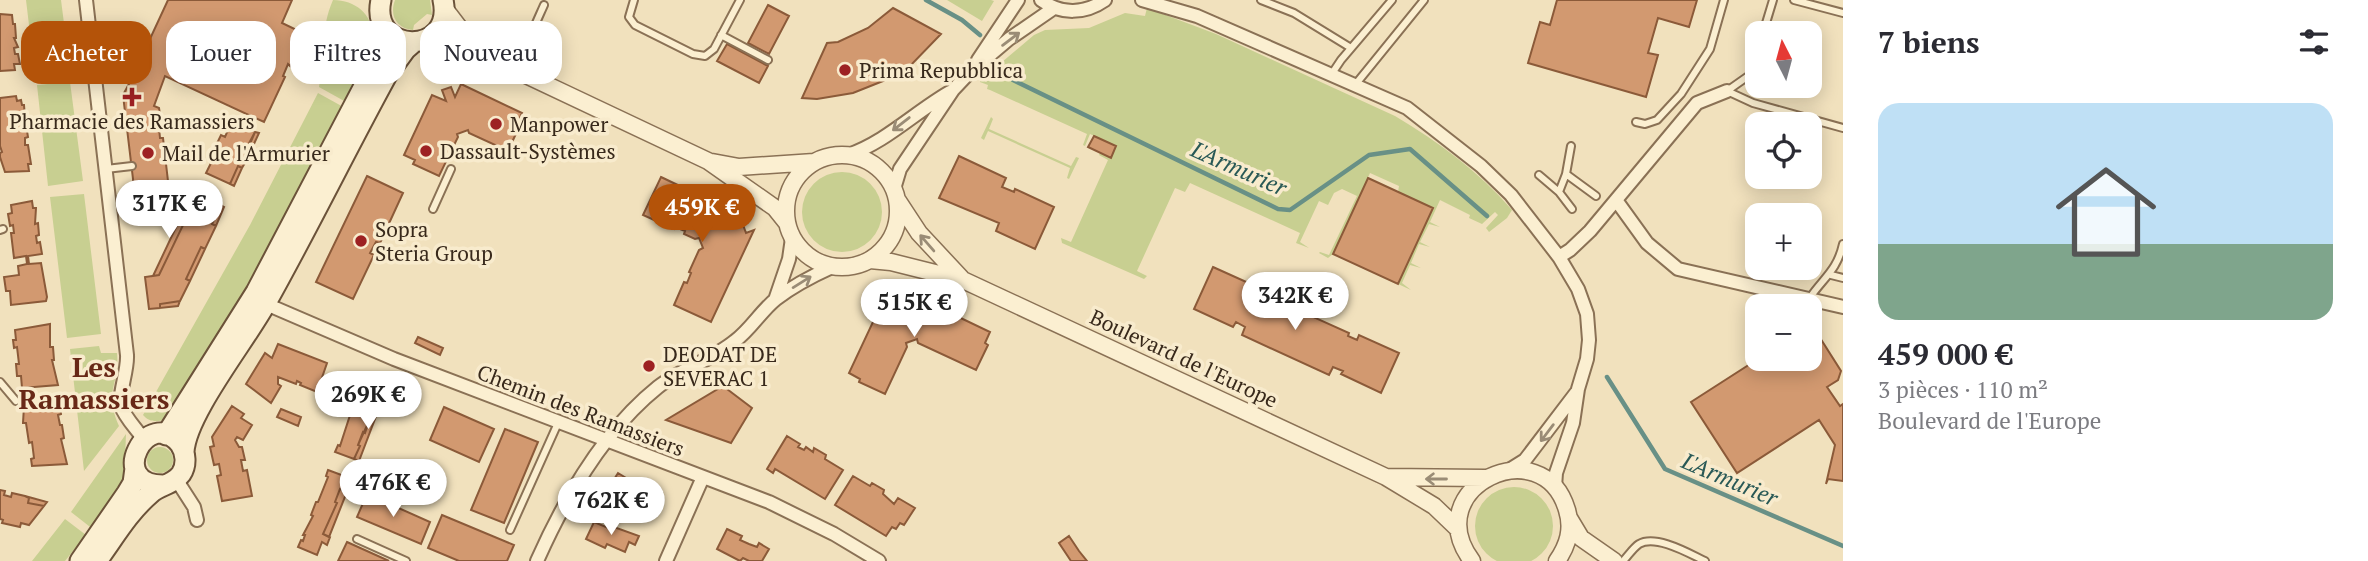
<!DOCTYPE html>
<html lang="fr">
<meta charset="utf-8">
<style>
:root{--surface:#fff;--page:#f7f7f7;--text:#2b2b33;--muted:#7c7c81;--accent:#b45309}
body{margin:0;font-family:"PT Serif",serif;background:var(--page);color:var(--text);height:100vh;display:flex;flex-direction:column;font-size:26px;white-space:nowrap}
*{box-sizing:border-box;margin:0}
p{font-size:23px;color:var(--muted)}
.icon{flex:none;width:38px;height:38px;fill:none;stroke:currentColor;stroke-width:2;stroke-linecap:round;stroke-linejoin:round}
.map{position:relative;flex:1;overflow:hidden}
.sheet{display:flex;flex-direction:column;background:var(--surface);width:525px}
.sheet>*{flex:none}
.guide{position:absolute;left:21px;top:21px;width:665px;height:63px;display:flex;gap:14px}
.needle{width:46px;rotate:354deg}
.fabs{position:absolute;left:1745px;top:21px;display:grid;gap:14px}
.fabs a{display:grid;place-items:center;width:77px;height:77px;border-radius:14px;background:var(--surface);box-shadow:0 4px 18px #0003;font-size:35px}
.price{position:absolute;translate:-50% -60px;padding:0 16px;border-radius:24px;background:#fff;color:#222;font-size:23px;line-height:46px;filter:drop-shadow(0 2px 4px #0008)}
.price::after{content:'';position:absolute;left:50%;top:42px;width:21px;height:16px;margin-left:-10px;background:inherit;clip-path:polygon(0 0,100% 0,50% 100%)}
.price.selected{background:var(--accent);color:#fff}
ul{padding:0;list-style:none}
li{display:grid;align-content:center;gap:14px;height:371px;padding:0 35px}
li span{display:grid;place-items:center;height:217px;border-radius:21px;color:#555}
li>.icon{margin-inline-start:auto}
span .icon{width:126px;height:126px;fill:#fffc;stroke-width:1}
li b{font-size:30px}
h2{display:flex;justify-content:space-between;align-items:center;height:84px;padding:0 35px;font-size:30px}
.tag{padding:0 24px;border-radius:21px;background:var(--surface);box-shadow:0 4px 18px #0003;font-size:24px;line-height:63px}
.tag.selected{background:var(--accent);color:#fff}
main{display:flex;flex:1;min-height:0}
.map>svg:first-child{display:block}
</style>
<main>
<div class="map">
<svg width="1843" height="561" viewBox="0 0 1843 561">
<rect width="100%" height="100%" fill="#f1e1bd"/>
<path fill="#c8cf91" d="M26,0H61L70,70L35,75Z
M333,0C360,0 380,21 370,52C364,69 354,86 346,102L319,87C325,57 320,29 333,0Z
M395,0H430L432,15L427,14L414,25L413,30C397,28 389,16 395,0Z
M947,0H991L994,1L982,21Z
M1147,8L1216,34L1395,116C1439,142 1478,171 1512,210L1507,218L1489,232L1486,228L1498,215L1495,212L1482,224L1469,218L1470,215L1440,200L1430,222L1440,227L1429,224L1420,242L1430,247L1419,244L1411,263L1421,268L1410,265L1402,283L1411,290L1398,284L1433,209L1398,192L1399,186L1370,173L1333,254L1328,258L1319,253L1320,252L1329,255L1357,196L1342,189L1334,193L1328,205L1319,201L1300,242L1309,248L1296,243L1300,233L1190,183L1185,192L1175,188L1137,271L1147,276L1144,279L1062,243L1061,238L1071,242L1108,160L1099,155L1100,153L1111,158L1116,146L1090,134L1085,146L1083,145L1087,134L990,90L987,89L988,85L980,82L982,79L986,82L992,77L989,73L1034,35L1045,30L1089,28L1125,13L1145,16Z
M70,82L83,181L48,186L37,85Z
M318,93L347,109L253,286L167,419C158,422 150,423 143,415L250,225Z
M991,117L993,119L989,129L1071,166L1076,157L1079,158L1069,179L1067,178L1070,168L988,131L984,140L981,138Z
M802 212a40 40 0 1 1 80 0a40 40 0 1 1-80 0Z
M84,194L101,334L67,338L50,197Z
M99,346L101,353H117C120,386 103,390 119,426L84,471L70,349Z
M126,434L124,485L94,530L71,512Z
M147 460a13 13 0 1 1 26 0a13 13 0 1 1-26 0Z
M1475 526a39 39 0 1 1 78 0a39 39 0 1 1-78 0Z
M65,519L86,535L65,561H32Z"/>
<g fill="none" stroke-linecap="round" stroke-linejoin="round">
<path stroke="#689086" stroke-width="4.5" d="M926,0L962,20L980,35
M1001,66L1013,80L1278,209L1290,210L1369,155L1410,149L1487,216
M1607,377L1665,469L1843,546"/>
</g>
<path fill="#d29970" stroke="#8b5a39" stroke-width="2" d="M168,0H292L282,23L305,34L290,66L288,64L283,76L285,77L264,122L165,76L154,106L159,108L162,128H159L160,138H163L168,181L220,205L212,224L216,226L205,249L201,247L186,279L190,281L180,301L160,304V308L149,309L145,277L159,275L185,221L160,210L158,214L136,204L123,95L131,80L135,82L140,71L136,69Z
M1557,0H1697L1689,27L1658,18L1648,53L1658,55L1646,97L1528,63L1540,22L1550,25Z
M768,5L789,16L769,54L748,43Z
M893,8L941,34L912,64L883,81L853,93L817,99L802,98L827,43L838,42L868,28Z
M0,14L12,15L13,24H15L16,38H14L18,47L14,48L15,54H18L20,64H14L15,70L0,71Z
M727,44L768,66L759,83L717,61Z
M461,84L522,113L517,124L520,125L508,151L469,133L468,130L457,134L458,137L439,176L413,164L415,160L404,155L432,95L446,101L442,90L451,87L455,97Z
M16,96L17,101L21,100L22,105H24L25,118H22L23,125H26L28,137L25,138V145H28L31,164H28L29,171L5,172L0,157V153L2,152L0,146V98Z
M232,121L255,132L247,147L249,148L243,160L246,161L242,168L238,166L230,184L206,173L212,161L209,160L221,135L225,137Z
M255,132L259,133L246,161L243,160Z
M1094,136L1116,146L1111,158L1088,147Z
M959,156L1006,178L1002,187L1014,192L1015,189L1054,207L1035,249L996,231L999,223L939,198Z
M238,166L242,168L234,186L230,184Z
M367,176L403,193L380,243L376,242L370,253L374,255L353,299L316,282Z
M661,177L749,219L742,222L746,233L754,230L711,322L674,305L684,282L687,283L691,273L689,272L699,250L703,248L699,238L695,239L684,234L685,231L675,227L674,229L643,215Z
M1368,178L1433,208L1398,284L1333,254Z
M32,201L33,208H36L35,224L38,223L39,235L36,236L37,243L40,242L42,254L28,256L29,264L41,263L47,297L46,301L11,305L10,291H6L4,277L19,275L18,266L27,264L26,256L14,258L11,233H14L13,225L10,226L8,214L12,213L11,205Z
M220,205L224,207L216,226L212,224Z
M160,210L185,221L159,275L153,276L178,223L158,214Z
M201,247L205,249L190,281L186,279Z
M1213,267L1253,285L1250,291L1259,295L1260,293L1349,333L1348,336L1357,340L1359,335L1399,353L1381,393L1341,374L1343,371L1333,367L1329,375L1242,335L1245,327L1236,322L1233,327L1194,309Z
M898,288L990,332L985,343L988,345L976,370L918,343L917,339L906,343L907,347L885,394L859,382L860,379L849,373L887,292L890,300L901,296Z
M180,301L178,306L160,308V304Z
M1810,322L1841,371L1838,380L1827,387L1840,406L1843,404V481L1828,479L1826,484L1835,445L1819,420L1737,473L1691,402L1758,359H1810Z
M50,324V347H53L54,360H52L58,385L22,388L21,376H17L16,364H19L17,347L14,348L13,340H16L15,330Z
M418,337L443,348L440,355L415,343Z
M278,344L327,363L317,392L300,385L301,383L297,381L296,384L278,377V384L281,386L271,403L246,384L265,353L272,358Z
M366,374L385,382L380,394L385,396L383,404L375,401L373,407L375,408L358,445L360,446L354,459L335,452L338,445L340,446L353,406L355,407L360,394H358L361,387H363Z
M723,386L752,408L731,443L666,420Z
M59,400L61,414L58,415L60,425H62L64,438L61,439L67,464L32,466L31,459L34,458L32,442L29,443L26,423H23L24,406Z
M375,401L381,403L359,461L354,459L360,446L358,445L363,432L365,433Z
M232,406L244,414L241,418L252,425L243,440L237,437L235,440L239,447H242L245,460H241L243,471L247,470L252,496L222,501L217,476L221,475L219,464L214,465L210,447L214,446L212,437Z
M444,407L494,429L479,462L430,440Z
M281,409L301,417L298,426L277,417Z
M505,429L538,442L504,523L471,510Z
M787,436L800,444L798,447L804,450L806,447L813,452L814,448L826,455L825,459L843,470L825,499L775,469L773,473L767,469Z
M328,470L347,477L342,490L340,489L335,502L337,503L323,534L330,537L327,545L322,542L317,555L298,547L301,540L303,541L305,535H303L313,516L311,515L316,502H318L328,477L326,476Z
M618,473L636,484L638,481L662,493L657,501L651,498L645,507L629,497L627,500L608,489Z
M853,476L870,486L872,483L884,490L883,494L894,504L898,498L915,508L904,525L900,523L896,529L892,527L886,536L835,505Z
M347,477L352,479L329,537L323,534L337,503L335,502L340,489L342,490Z
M0,490L5,491L4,495L11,497L12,493L25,496L29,498L28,503L44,506L29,525L21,523L20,527L2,523L3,520L0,519Z
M367,494L430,522L421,544L357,517Z
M25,496L47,502L44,506L28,503L29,498Z
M442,515L514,545L507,561H459L428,548Z
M594,522L613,530L614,527L639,536L635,545L629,542L625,552L607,544L605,548L586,539Z
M727,529L742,536L740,540L749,544L757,547L759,543L769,549L762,561H749L743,558L740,561L717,549Z
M1069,536L1079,551L1087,561H1071L1059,543Z
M347,542L389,561H338Z"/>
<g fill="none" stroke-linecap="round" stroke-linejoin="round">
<defs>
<path id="service" d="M634,0L629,17L635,25L693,54L705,56L714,49L740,0
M1261,0L1294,13L1351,48
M1794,0L1843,13
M1763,33L1773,0
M721,35L768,60
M1757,65L1754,72L1727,91L1753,103L1843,128
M1331,75L1341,60L1392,0
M540,78C524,43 529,39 544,5
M1355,85L1424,0
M1636,122L1645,124L1657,120L1681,94L1710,49L1724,0
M106,169L132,166
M1566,174L1596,196
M1539,175L1559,192L1572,209
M1559,192L1566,174L1571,146
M433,209L451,169
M0,230L3,229
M1831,275L1843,278
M1809,299C1823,278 1837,271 1843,244
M0,382L16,401
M510,530L558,423
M357,539L406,561
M1623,561C1628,556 1633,548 1639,544C1656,534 1690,554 1705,561"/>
<path id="minor" d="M86,0L127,355C128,371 118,395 121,406C125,418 137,429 144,440
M1041,0C1061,15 1085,14 1105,0
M1142,0L1197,16L1407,108L1481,166L1511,195L1559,257L1578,289L1587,314L1589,340L1587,359L1578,389L1573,423L1556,473L1555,487
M978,60L1018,0
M848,155C886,142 915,112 950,92
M894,189L900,169L953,90L970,72L1009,39L1054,8
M1616,200L1647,243L1678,269L1843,307
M1559,257L1570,250L1590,231L1697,103L1727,91
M775,300L789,259L792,238
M266,304L394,359L769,502L834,534L879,561
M1509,470L1525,460L1576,393
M176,479L194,507L197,520
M537,561C565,498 603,431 658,387C681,369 712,360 735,341C751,329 761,311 776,299C793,286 812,276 832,267
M666,561L703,477"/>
<path id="tertiary" d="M445,9L461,30L491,54
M428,38L453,44L507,66L708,161L775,208L787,223
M786 211a56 56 0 1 1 112 0a56 56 0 1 1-112 0Z
M712,162L739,167L814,162
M898,201L919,233L961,278
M870,260L891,262L963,280L1386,477L1434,506L1458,529
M1386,477L1485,478
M1569,518L1581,538L1614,561
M1472,561C1417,487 1543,428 1567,510C1573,529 1568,545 1557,561"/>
<path id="secondary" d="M381,0C369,55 455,56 443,0
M166,435L256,292L373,69L380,52L385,28
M184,452C186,414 246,340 266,303C308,228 346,150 387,75L406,49L414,42
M80,561L127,493L133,483L135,468
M97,561C114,538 128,513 150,494C159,485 173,485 181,474C187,465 186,453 180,444C148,404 105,485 163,485"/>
</defs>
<use href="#service" stroke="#8a7155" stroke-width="10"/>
<use href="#minor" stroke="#8a7155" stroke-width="16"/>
<use href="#tertiary" stroke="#8a7155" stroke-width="19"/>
<use href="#secondary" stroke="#6b5239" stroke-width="23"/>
<use href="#service" stroke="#fbefd1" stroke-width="6"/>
<use href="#minor" stroke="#fbefd1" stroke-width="12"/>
<use href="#tertiary" stroke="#fbefd1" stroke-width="16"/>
<use href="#secondary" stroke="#fbefd1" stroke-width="19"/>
</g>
<defs><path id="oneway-shaft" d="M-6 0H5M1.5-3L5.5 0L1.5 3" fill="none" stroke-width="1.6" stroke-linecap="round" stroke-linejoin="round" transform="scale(1.75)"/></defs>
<g stroke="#9a8c76">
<use href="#oneway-shaft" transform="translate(1011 39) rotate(-37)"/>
<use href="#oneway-shaft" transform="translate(901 124) rotate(142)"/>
<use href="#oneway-shaft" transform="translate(927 243) rotate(-131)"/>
<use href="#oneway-shaft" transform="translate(802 282) rotate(-32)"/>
<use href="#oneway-shaft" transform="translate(1547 433) rotate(127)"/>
<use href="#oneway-shaft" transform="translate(1436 479) rotate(-180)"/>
</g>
<g fill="#9d2122" stroke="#f8ebcd" stroke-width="2.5">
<circle cx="845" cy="70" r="7"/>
<path d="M128.5 86.5h7v7h7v7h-7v7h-7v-7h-7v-7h7z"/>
<circle cx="496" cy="124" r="7"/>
<circle cx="426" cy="151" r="7"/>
<circle cx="148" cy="153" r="7"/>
<circle cx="361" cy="241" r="7"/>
<circle cx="649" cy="366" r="7"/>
</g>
<g text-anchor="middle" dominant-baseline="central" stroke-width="7" stroke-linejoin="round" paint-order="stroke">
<g font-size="21" fill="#38291b" stroke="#f8ebcd" text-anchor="start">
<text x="859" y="70">Prima Repubblica</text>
<text x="132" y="121" text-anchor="middle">Pharmacie des Ramassiers</text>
<text x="510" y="124">Manpower</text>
<text x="440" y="151">Dassault-Systèmes</text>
<text x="162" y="153">Mail de l'Armurier</text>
<text x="375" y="229">Sopra<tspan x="375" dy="24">Steria Group</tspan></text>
<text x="663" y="354">DEODAT DE<tspan x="663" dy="24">SEVERAC 1</tspan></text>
</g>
<g font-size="21" fill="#38291b" stroke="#f8ebcd">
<text transform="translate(1184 358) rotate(25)">Boulevard de l'Europe</text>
<text transform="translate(581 410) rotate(21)">Chemin des Ramassiers</text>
</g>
<g font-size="23" font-style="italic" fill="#295956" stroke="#f8ebcd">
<text transform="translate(1239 168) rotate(24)">L'Armurier</text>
<text transform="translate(1730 479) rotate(23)">L'Armurier</text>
</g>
<g font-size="28" font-weight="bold" fill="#682817" stroke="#f8ebcd">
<text x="94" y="366">Les<tspan x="94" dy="32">Ramassiers</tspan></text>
</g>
</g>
</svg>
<div class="fabs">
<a><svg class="needle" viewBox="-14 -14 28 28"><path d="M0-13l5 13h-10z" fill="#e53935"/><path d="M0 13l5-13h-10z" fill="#7c7c81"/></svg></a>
<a><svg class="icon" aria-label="locate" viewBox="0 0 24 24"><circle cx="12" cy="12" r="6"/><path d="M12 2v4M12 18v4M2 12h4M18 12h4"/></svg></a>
<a>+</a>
<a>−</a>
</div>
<b class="price" style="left:169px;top:240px">317K €</b>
<b class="price selected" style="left:702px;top:244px">459K €</b>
<b class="price" style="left:1295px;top:332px">342K €</b>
<b class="price" style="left:914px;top:339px">515K €</b>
<b class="price" style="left:368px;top:431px">269K €</b>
<b class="price" style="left:393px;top:519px">476K €</b>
<b class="price" style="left:611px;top:537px">762K €</b>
<div class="guide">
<a class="tag selected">Acheter</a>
<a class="tag">Louer</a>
<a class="tag">Filtres</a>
<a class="tag">Nouveau</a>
</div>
</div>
<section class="sheet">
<h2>7 biens<svg class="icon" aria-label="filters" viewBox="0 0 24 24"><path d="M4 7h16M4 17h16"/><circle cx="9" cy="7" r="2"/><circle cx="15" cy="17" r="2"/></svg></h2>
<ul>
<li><span style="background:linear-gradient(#bfe0f5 65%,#7fa58c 0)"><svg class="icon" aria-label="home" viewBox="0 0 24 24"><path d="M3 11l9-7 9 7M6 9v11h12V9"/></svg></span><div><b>459 000 €</b><p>3 pièces · 110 m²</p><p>Boulevard de l'Europe</p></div></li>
</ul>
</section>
</main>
